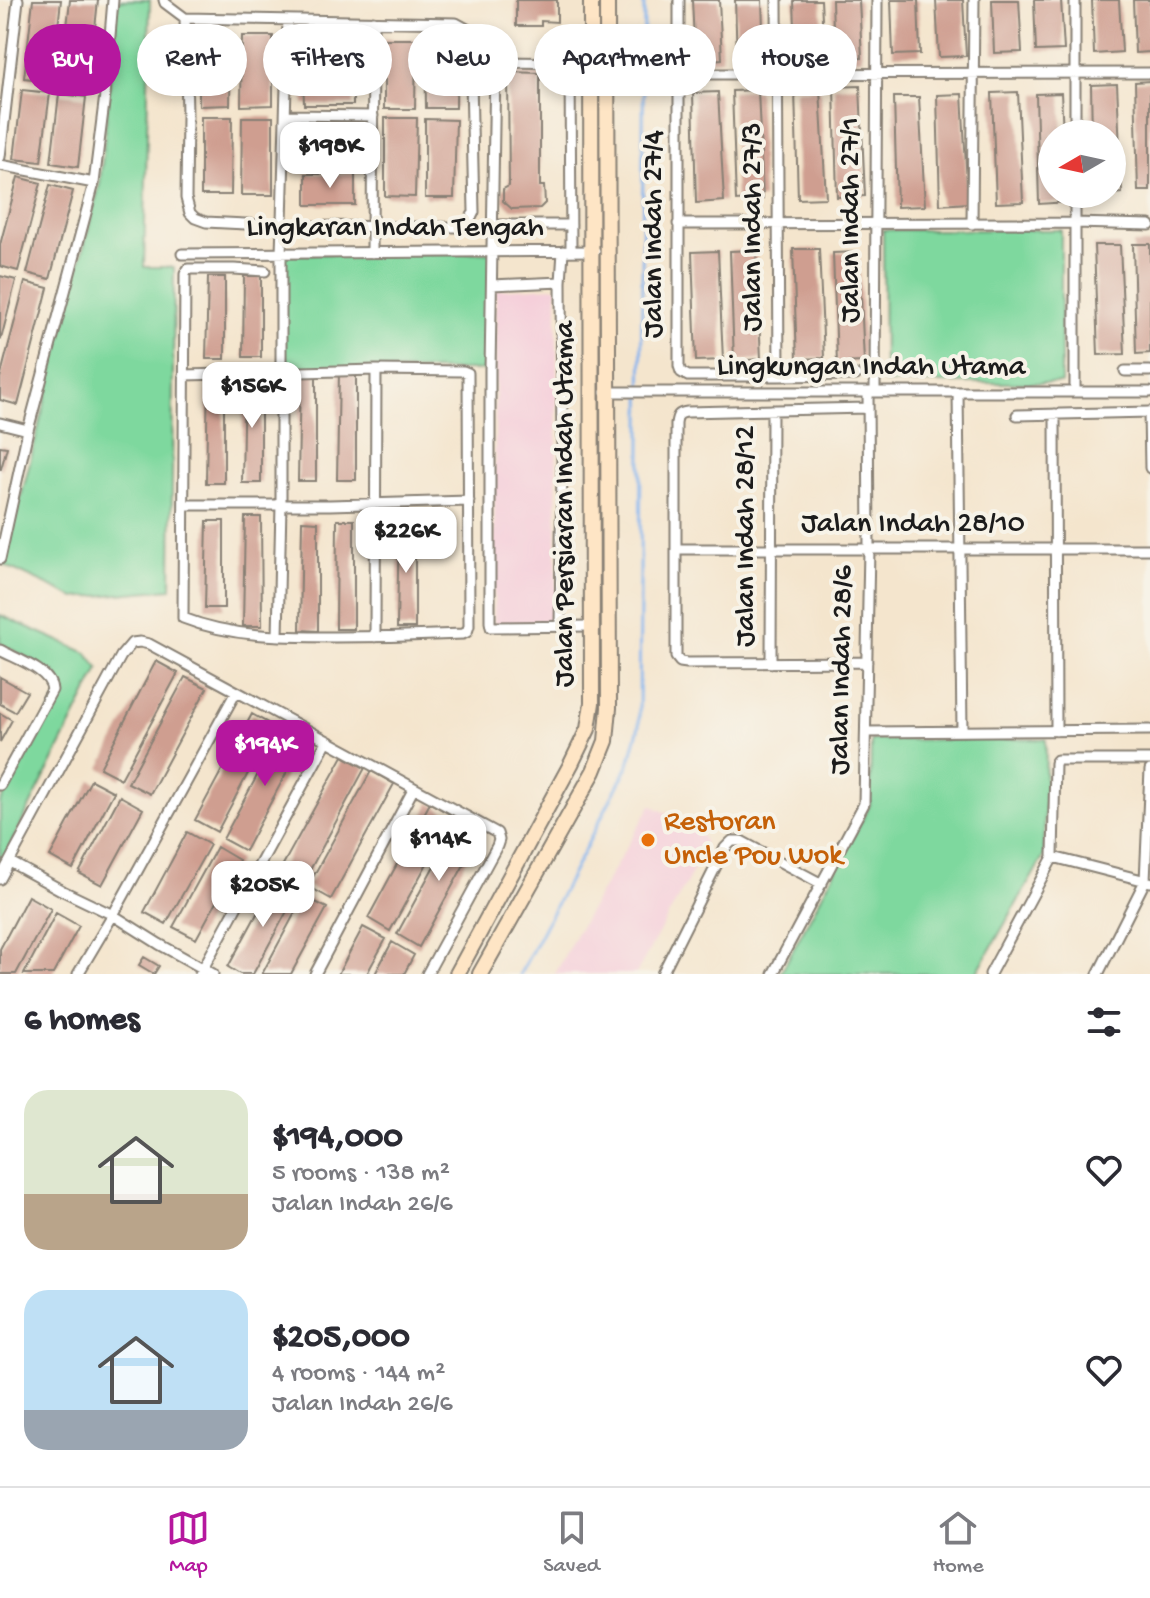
<!DOCTYPE html>
<meta charset="utf-8">
<style>
:root{--surface:#fff;--page:#f2f2f3;--text:#2b2b33;--muted:#7c7c81;--line:#e1e1e2;--accent:#b5179e}
body{margin:0;font-family:"Gochi Hand",sans-serif;background:var(--page);color:var(--text);height:100vh;display:flex;flex-direction:column;font-size:30px;white-space:nowrap}
*{box-sizing:border-box;margin:0}
p{font-size:26px;color:var(--muted)}
.icon{flex:none;width:44px;height:44px;fill:none;stroke:currentColor;stroke-width:2;stroke-linecap:round;stroke-linejoin:round}
.map{position:relative;height:974px;overflow:hidden}
.sheet{display:flex;flex-direction:column;background:var(--surface);flex:1}
.sheet>*{flex:none}
.banner{position:absolute;left:24px;top:24px;width:1102px;height:72px;display:flex;gap:16px}
.needle{width:52px;rotate:261deg}
.fabs{position:absolute;left:1038px;top:120px;display:grid;gap:16px}
.fabs a{display:grid;place-items:center;width:88px;height:88px;border-radius:50%;background:var(--surface);box-shadow:0 4px 12px #0003;font-size:40px}
.price{position:absolute;translate:-50% -68px;padding:0 18px;border-radius:16px;background:#fff;color:#222;font-size:26px;line-height:52px;filter:drop-shadow(0 2px 4px #0008)}
.price::after{content:'';position:absolute;left:50%;top:48px;width:24px;height:18px;margin-left:-12px;background:inherit;clip-path:polygon(0 0,100% 0,50% 100%)}
.price.active{background:var(--accent);color:#fff}
ul{padding:0;list-style:none}
li{display:flex;align-items:center;gap:24px;height:200px;padding:0 24px}
li span{display:grid;place-items:center;flex:none;width:224px;height:160px;border-radius:24px;color:#555}
li>.icon{margin-inline-start:auto}
span .icon{width:96px;height:96px;fill:#fffc;stroke-width:1}
li b{font-size:34px}
h2{display:flex;justify-content:space-between;align-items:center;height:96px;padding:0 24px;font-size:34px}
.pill{padding:0 28px;border-radius:36px;background:var(--surface);box-shadow:0 4px 12px #0003;font-size:28px;line-height:72px}
.pill.active{background:var(--accent);color:#fff}
.dock{display:flex;justify-content:space-around;align-items:center;height:112px;border-top:2px solid var(--line);background:var(--surface);font-size:22px;color:var(--muted)}
.dock a{display:grid;justify-items:center;gap:4px}
.dock .active{color:var(--accent)}
.map>svg:first-child{display:block}
</style>
<div class="map">
<svg width="1150" height="974" viewBox="0 0 1150 974">
<rect width="100%" height="100%" fill="#f7f3e8"/>
<filter id="ink" filterUnits="userSpaceOnUse"><feTurbulence type="fractalNoise" baseFrequency=".0125" numOctaves="2"/><feDisplacementMap in="SourceGraphic" scale="16" xChannelSelector="R" yChannelSelector="G"/><feConvolveMatrix kernelMatrix="1 2 1 2 8 2 1 2 1" color-interpolation-filters="sRGB"/></filter>
<filter id="wash" filterUnits="userSpaceOnUse"><feTurbulence type="fractalNoise" baseFrequency=".006" numOctaves="4" result="noise"/><feDisplacementMap in="SourceGraphic" scale="32" xChannelSelector="R" yChannelSelector="G"/><feGaussianBlur stdDeviation="1.8" result="paint"/><feColorMatrix in="noise" values="0 0 0 0 0 0 0 0 0 0 0 0 0 0 0 0 0 1.4 0 .05"/><feComposite in="paint" operator="in"/></filter>
<g filter="url(#wash)">
<rect width="100%" height="100%" fill="#f4e5cd"/>
<path fill="#f5cfda" d="M557,287L556,622L494,624L496,290Z
M651,805L699,830L704,841V851L636,974H555L576,934Z"/>
<path fill="#7ed89e" stroke="#4d7a5d" stroke-width="2" d="M118,0H150L144,267H174L171,589L75,598L4,565L100,183Z
M883,230H1061V383H884Z
M492,252L490,370L281,371V254Z
M0,615L87,653L99,669L0,866V803L58,696L59,682L56,674L0,643Z
M1046,739L1044,856L976,974H780L870,805L871,740Z"/>
<g fill="none" stroke-linecap="round" stroke-linejoin="round">
<path stroke="#81b3ee" stroke-width="3" d="M520,974L629,764L639,726L644,0"/>
</g>
<g id="blocks">
<path fill="#cf9e90" d="M33,0H61L52,81L24,78Z
M70,0H98L89,85L61,82Z
M516,0H557V22L541,21V26H516Z
M692,0H719L722,59L695,61Z
M735,0H762L764,58L737,59Z
M794,0H821L824,57L796,58Z
M832,0H859L862,58L834,59Z
M891,0H918L920,54L893,55Z
M936,0H963L966,56L939,57Z
M992,0H1019L1022,52L994,53Z
M1034,0H1061L1064,50L1036,51Z
M1092,0H1119L1122,52L1094,54Z
M1133,0H1150V52L1135,53Z
M303,25H352V56L303,57Z
M199,36H231L230,105L199,106Z
M242,36H273V105L241,106Z
M384,39H416L415,109H384Z
M425,39H457L456,108H426Z
M508,72L540,73V186H544L545,203L540,208L512,209L503,201V189L509,186Z
M303,73H353V105H304Z
M1150,81V191H1138L1135,82Z
M1117,84L1122,193L1112,194V134H1092L1091,85Z
M860,86L865,196L837,197L834,87Z
M820,89L826,198L798,199L795,90Z
M22,90L50,93L41,162L14,159Z
M758,90L763,199L736,201L732,91Z
M718,92L724,201L696,203L693,93Z
M1018,92L1023,202L996,203L992,93Z
M1061,93L1063,134H1052V194H1066L1067,202L1039,204L1036,94Z
M59,94L86,97L78,167L51,163Z
M962,94L968,203L940,205L937,95Z
M894,97H919L925,206L897,207Z
M201,117H232L231,195H201Z
M242,117H273V195H241Z
M385,118H417L415,197L385,196Z
M425,119L456,120L454,198H425Z
M302,128H352V159H303Z
M306,174H355V205H306Z
M18,177L41,183L18,271L0,266V245Z
M50,185L73,191L50,279L27,273Z
M1133,244H1150V353L1136,354Z
M1094,245H1120L1125,354L1098,355Z
M793,249H819L824,358L797,359Z
M756,250L761,359L734,361L730,251Z
M718,251L723,360L696,361L692,252Z
M859,252L864,362L837,363L833,253Z
M0,276L16,280L1,339L0,338Z
M244,276H261V357H243Z
M208,277H225V359H206Z
M25,282L48,288L18,405L0,400V378Z
M339,371H356V480H337Z
M300,372H316V481H298Z
M208,374H224V483H206Z
M244,374H261V483H242Z
M0,446L7,447L1,469H0Z
M245,517H261L262,626H243Z
M399,519H415V628H397Z
M337,520H354V629H336Z
M207,521H224V608H205Z
M302,521L318,522V631L300,630Z
M156,661L178,673L121,779L100,768Z
M0,677L27,692L15,712L0,704Z
M185,677L207,688L150,794L128,783Z
M0,713L12,720L0,742Z
M252,714L273,726L217,832L195,820Z
M285,724L306,736L245,851L223,839Z
M343,756L365,768L303,883L280,870Z
M371,771L394,784L331,899L308,886Z
M91,780L114,792L73,869L50,856Z
M120,796L143,809L102,885L79,873Z
M430,803L453,816L390,931L368,918Z
M459,820L482,832L419,947L397,934Z
M187,832L210,845L166,924L144,912Z
M217,847L239,860L196,939L173,927Z
M276,879L298,891L253,974H240L228,967Z
M28,896L51,909L16,974H0V949Z
M304,896L327,908L298,961L291,974H262Z
M56,913L79,926L53,974H24Z
M363,927L386,939L371,966L367,974H338Z
M392,942L414,955L404,974H375Z
M144,957L159,966L154,974L139,965Z"/>
</g>
</g>
<g filter="url(#ink)">
<use href="#blocks" fill-opacity="0" stroke="#888074" stroke-width="2"/>
<g fill="none" stroke-linecap="round" stroke-linejoin="round">
<defs>
<path id="street" d="M164,0L165,3L185,18
M679,0V366L681,372L688,376H779
M777,0L779,376L856,375
M1075,0V134
M185,18L456,23L467,29L470,35L474,212C470,221 466,225 456,227L283,226L206,222L195,218L190,213L186,198L187,116Z
M570,63L571,251
M679,74L1150,73
M286,115L373,116
M0,157L18,0
M0,165L94,183
M1075,194V392
M678,224L1075,223L1150,225
M972,224L974,0
M493,225H571
M372,253L373,21
M182,254L595,251
M492,285L561,282
M1125,371H1150
M184,375L376,370L463,371L468,373L469,626L467,632L463,634C420,636 377,637 334,637C283,637 231,637 183,618L185,274L188,269H234L265,271
M605,392H1150
M875,392L877,0
M958,392L962,731
M1149,412L1150,468
M1055,414L1056,731
M1017,415L1150,412
M0,423L28,430
M184,505H330L469,501
M676,549H1150
M0,559L28,430L94,183L105,95L113,0
M560,626L562,462L561,282L563,251
M591,626L491,627L490,622V370L495,64L498,62L591,63
M278,636L281,505V254L288,20
M375,637L376,370
M0,650C16,659 51,670 52,690L0,785
M867,662L687,663L680,662L676,657V424C677,416 678,413 687,412L868,408
M771,663L772,410
M866,732L1150,730
M1053,857L1150,882
M10,862L63,891L113,915L159,944L213,974
M0,879L121,656L132,643L140,642L149,644L497,833L499,840L497,846L427,974
M78,974L113,915L236,692
M200,974L327,741
M315,974L414,788
M662,974L725,848L732,841H741L822,884
M773,974L864,804L869,549L868,392
M990,974L1053,857L1055,763L1057,760H1150
M1098,974L1145,881L1150,770"/>
<path id="secondary" d="M457,974L571,764L588,729L592,703L591,0
M480,974L594,771L606,741L609,708L607,0"/>
</defs>
<use href="#street" stroke="#888074" stroke-width="13"/>
<use href="#secondary" stroke="#888074" stroke-width="18"/>
<use href="#street" stroke="#fff" stroke-width="9"/>
<use href="#secondary" stroke="#fee5c5" stroke-width="14"/>
</g>
</g>
<circle fill="#e8710a" stroke="#f7f3e8" stroke-width="3" cx="648" cy="840" r="8"/>
<g text-anchor="middle" dominant-baseline="central" stroke-width="8" stroke-linejoin="round" paint-order="stroke">
<g font-size="30" fill="#1c1c1c" stroke="#f7f3e8">
<text transform="translate(852 220) rotate(-90)">Jalan Indah 27/1</text>
<text transform="translate(754 227) rotate(-90)">Jalan Indah 27/3</text>
<text x="395" y="229">Lingkaran Indah Tengah</text>
<text transform="translate(655 234) rotate(-90)">Jalan Indah 27/4</text>
<text x="871" y="368">Lingkungan Indah Utama</text>
<text transform="translate(566 504) rotate(-90)">Jalan Persiaran Indah Utama</text>
<text x="913" y="525">Jalan Indah 28/10</text>
<text transform="translate(747 536) rotate(-90)">Jalan Indah 28/12</text>
<text transform="translate(843 670) rotate(-89)">Jalan Indah 28/6</text>
</g>
<g font-size="30" fill="#c56008" stroke="#f7f3e8" text-anchor="start">
<text x="664" y="823">Restoran<tspan x="664" dy="34">Uncle Pou Wok</tspan></text>
</g>
</g>
</svg>
<div class="fabs">
<a><svg class="needle" viewBox="-14 -14 28 28"><path d="M0-13l5 13h-10z" fill="#e53935"/><path d="M0 13l5-13h-10z" fill="#7c7c81"/></svg></a>
</div>
<b class="price" style="left:330px;top:190px">$198K</b>
<b class="price" style="left:252px;top:430px">$156K</b>
<b class="price" style="left:406px;top:575px">$226K</b>
<b class="price active" style="left:265px;top:788px">$194K</b>
<b class="price" style="left:439px;top:883px">$114K</b>
<b class="price" style="left:263px;top:929px">$205K</b>
<div class="banner">
<a class="pill active">Buy</a>
<a class="pill">Rent</a>
<a class="pill">Filters</a>
<a class="pill">New</a>
<a class="pill">Apartment</a>
<a class="pill">House</a>
</div>
</div>
<section class="sheet">
<h2>6 homes<svg class="icon" aria-label="filters" viewBox="0 0 24 24"><path d="M4 7h16M4 17h16"/><circle cx="9" cy="7" r="2"/><circle cx="15" cy="17" r="2"/></svg></h2>
<ul>
<li><span style="background:linear-gradient(#dfe7d0 65%,#b9a48a 0)"><svg class="icon" aria-label="home" viewBox="0 0 24 24"><path d="M3 11l9-7 9 7M6 9v11h12V9"/></svg></span><div><b>$194,000</b><p>5 rooms · 138 m²</p><p>Jalan Indah 26/6</p></div><svg class="icon" aria-label="heart" viewBox="0 0 24 24"><path d="M12 20l-8-8c-3-5 5-10 8-4 3-6 11-1 8 4z"/></svg></li>
<li><span style="background:linear-gradient(#bfe0f5 75%,#9aa5b1 0)"><svg class="icon" aria-label="home" viewBox="0 0 24 24"><path d="M3 11l9-7 9 7M6 9v11h12V9"/></svg></span><div><b>$205,000</b><p>4 rooms · 144 m²</p><p>Jalan Indah 26/6</p></div><svg class="icon" aria-label="heart" viewBox="0 0 24 24"><path d="M12 20l-8-8c-3-5 5-10 8-4 3-6 11-1 8 4z"/></svg></li>
</ul>
</section>
<nav class="dock">
<a class="active"><svg class="icon" aria-label="map" viewBox="0 0 24 24"><path d="M3 6l6-2 6 2 6-2v14l-6 2-6-2-6 2zM9 4v14M15 6v14"/></svg>Map</a>
<a><svg class="icon" aria-label="saved" viewBox="0 0 24 24"><path d="M7 4h10v16l-5-4-5 4z"/></svg>Saved</a>
<a><svg class="icon" aria-label="home" viewBox="0 0 24 24"><path d="M3 11l9-7 9 7M6 9v11h12V9"/></svg>Home</a>
</nav>
